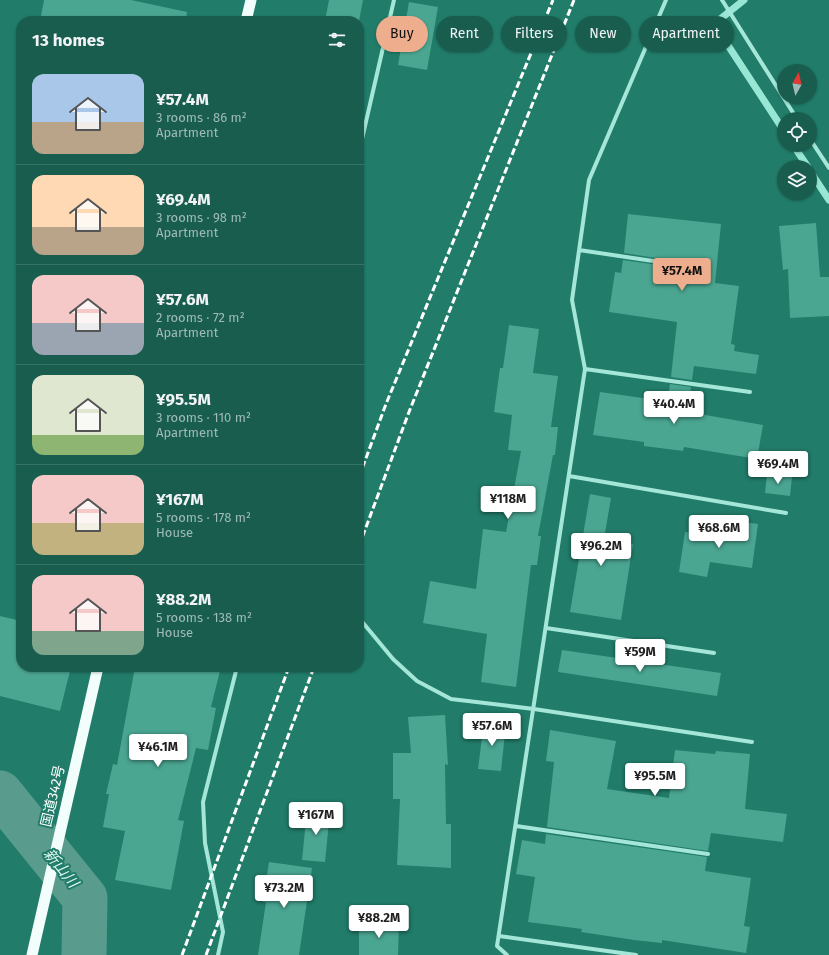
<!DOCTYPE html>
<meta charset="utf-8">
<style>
:root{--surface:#195d4f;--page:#226356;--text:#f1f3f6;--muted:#9fbab7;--line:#377266;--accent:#eead8d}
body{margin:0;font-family:"Fira Sans","Noto Sans JP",sans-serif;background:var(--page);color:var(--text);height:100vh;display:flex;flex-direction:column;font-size:15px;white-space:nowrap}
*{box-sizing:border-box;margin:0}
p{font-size:13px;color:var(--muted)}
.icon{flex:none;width:22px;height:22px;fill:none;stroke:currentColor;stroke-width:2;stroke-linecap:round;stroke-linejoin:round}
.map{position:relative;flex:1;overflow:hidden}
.details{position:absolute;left:16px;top:16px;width:348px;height:656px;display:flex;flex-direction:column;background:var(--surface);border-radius:16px;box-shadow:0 1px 3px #0004}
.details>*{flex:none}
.top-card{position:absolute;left:376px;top:16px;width:380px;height:36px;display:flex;gap:8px}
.needle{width:26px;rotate:8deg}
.controls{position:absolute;left:777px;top:64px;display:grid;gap:8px}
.controls a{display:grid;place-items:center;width:40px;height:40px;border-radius:50%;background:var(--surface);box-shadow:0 1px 3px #0004;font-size:20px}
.price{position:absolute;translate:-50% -34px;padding:0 9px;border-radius:4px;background:#fff;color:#222;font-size:13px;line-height:26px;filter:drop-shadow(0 1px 2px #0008)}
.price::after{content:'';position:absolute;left:50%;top:24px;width:12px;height:9px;margin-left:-6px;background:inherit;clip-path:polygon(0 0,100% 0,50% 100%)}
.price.active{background:var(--accent);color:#111}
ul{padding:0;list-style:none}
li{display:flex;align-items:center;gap:12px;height:100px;padding:0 16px}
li+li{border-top:1px solid var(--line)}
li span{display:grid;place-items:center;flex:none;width:112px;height:80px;border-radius:12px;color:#555}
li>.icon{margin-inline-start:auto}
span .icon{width:48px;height:48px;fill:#fffc;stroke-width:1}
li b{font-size:17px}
h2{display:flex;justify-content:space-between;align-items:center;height:48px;padding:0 16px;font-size:17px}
.pill{padding:0 14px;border-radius:18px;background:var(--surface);box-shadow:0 1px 3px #0004;font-size:14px;line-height:36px}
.pill.active{background:var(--accent);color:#111}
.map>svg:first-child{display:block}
</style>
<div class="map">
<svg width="829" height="955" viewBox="0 0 829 955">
<rect width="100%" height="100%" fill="#217c69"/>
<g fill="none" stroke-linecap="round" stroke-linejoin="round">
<path stroke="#97e7d4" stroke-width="7" d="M744,0L714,24L784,131
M793,145L808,167
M810,171L829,200"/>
<path stroke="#599c8d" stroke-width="45" d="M0,793L85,898L84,955"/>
</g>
<path fill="#4aa591" d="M44,0H131L187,12L186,21H40Z
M329,0H363L359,21H325Z
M409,2L438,7L427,70L398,65Z
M628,214L721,224L715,283L739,286L731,344L735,345L734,351L759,355L756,374L694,366L692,380L671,377L677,322L609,312L615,272L621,273L623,260L679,268L683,266L681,262L624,253Z
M816,223L820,277H829V316L790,318L788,269L783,270L779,226Z
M509,325L539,329L533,373L558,376L551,427H558L555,455H553L538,536H541L537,565H531L516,687L481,682L487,634L423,623L430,581L476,589L483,529L506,532L521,451L508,450L512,415L494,412L500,368H503Z
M670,384L691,387L688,412L763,425L757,459L684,447L683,451L644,446V442L593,435L600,392L650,399V396L668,398Z
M767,474L792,477L790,496L765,493Z
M590,494L611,498L604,539L633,544L621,620L570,612Z
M729,520L758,524L752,568L710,562L707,577L679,572L685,532L726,538Z
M0,616L21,621V667H71L60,711L0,696Z
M562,650L721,673L717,696L558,672Z
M135,667H202L220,671L211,707L216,708L208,750L196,748L178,820L184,821L171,890L115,880L125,831L103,827L109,794H106L113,764L117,765Z
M445,715L448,765L445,764L446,824H451V868L397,865L400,799H393V753H411L408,717Z
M484,722L506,724L501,771L478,769Z
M550,730L616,741L607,789L669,798L675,750L715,754L716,751L750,754L745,809L787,814L783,842L711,833L708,851L547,827L554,762L546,761Z
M307,810L330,812L325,862L302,860Z
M546,834L707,857L705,871L751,878L744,926L750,927L746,953L662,940V943L634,940L581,932L582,929L528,922L535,877L516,874L522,840L545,844Z
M269,862L312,868L299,955H258L266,902H263Z
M359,924H399L398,955H359Z"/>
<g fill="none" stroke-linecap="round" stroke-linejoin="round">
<path stroke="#a4e6d7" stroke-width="4" d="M722,0L797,119
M810,139L829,168
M359,152L394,0
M579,250L680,265
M585,369L750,392
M569,476L786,513
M359,618L393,659L417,681L451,699L534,709L752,742
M546,628L714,653
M516,826L708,854
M499,936L636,955
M218,955L223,932L205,843L203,802L237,667
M507,955L497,946L585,369L572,300L589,180L666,0"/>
<path stroke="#f2fefc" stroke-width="11" d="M246,21L251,0
M32,955L98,667"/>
<path stroke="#fff" stroke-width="3" stroke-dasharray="7 3" stroke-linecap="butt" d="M359,477L386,404L553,0
M359,546L409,412L574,0
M182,955L289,667
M206,955L314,667"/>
</g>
<g text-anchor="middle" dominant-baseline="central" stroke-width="4" stroke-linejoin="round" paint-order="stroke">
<g font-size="14" fill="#fff" stroke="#217c69">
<text transform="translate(53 796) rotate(-77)">国道342号</text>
</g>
<g font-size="15" font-style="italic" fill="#dff8f2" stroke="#217c69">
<text transform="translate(61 868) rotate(51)">新山川</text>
</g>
</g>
</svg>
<div class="controls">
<a><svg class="needle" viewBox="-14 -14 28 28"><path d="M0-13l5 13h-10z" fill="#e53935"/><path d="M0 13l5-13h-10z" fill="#9fbab7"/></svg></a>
<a><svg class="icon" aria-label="locate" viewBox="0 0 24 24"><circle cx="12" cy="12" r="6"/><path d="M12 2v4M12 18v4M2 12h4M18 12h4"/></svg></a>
<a><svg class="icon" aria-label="layers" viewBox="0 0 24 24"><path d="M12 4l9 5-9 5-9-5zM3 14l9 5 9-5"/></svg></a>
</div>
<b class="price active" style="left:682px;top:292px">¥57.4M</b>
<b class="price" style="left:674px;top:425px">¥40.4M</b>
<b class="price" style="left:778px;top:485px">¥69.4M</b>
<b class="price" style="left:508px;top:520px">¥118M</b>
<b class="price" style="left:719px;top:549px">¥68.6M</b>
<b class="price" style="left:601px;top:567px">¥96.2M</b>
<b class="price" style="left:640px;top:673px">¥59M</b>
<b class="price" style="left:492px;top:747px">¥57.6M</b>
<b class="price" style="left:158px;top:768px">¥46.1M</b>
<b class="price" style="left:655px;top:797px">¥95.5M</b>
<b class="price" style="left:316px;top:836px">¥167M</b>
<b class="price" style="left:284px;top:909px">¥73.2M</b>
<b class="price" style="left:379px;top:939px">¥88.2M</b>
<div class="top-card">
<a class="pill active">Buy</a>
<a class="pill">Rent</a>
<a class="pill">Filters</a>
<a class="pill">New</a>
<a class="pill">Apartment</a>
</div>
<section class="details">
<h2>13 homes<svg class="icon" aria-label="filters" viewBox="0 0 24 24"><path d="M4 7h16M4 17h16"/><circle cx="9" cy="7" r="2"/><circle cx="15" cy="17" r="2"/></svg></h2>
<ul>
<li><span style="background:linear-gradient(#a9c7e8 60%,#b9a48a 0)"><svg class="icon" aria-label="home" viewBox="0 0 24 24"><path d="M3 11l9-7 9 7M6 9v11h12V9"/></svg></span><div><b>¥57.4M</b><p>3 rooms · 86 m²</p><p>Apartment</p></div></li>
<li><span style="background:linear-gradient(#ffd9b3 65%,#b9a48a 0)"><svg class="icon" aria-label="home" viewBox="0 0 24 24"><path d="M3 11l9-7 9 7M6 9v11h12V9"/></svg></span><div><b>¥69.4M</b><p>3 rooms · 98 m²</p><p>Apartment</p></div></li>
<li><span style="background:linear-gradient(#f6c9c9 60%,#9aa5b1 0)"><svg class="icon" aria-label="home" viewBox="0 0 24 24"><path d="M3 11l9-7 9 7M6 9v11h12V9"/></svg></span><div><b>¥57.6M</b><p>2 rooms · 72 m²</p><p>Apartment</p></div></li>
<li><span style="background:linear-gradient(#dfe7d0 75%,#8fb573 0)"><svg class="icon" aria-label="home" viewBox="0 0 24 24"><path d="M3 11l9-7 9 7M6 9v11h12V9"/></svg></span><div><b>¥95.5M</b><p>3 rooms · 110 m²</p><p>Apartment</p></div></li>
<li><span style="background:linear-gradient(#f6c9c9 60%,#c2b280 0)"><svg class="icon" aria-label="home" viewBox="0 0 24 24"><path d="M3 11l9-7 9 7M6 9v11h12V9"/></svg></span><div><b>¥167M</b><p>5 rooms · 178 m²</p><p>House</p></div></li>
<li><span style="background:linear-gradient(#f6c9c9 70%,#7fa58c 0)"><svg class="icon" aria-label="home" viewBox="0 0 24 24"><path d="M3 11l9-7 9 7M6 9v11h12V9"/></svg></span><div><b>¥88.2M</b><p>5 rooms · 138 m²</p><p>House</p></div></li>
</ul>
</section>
</div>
